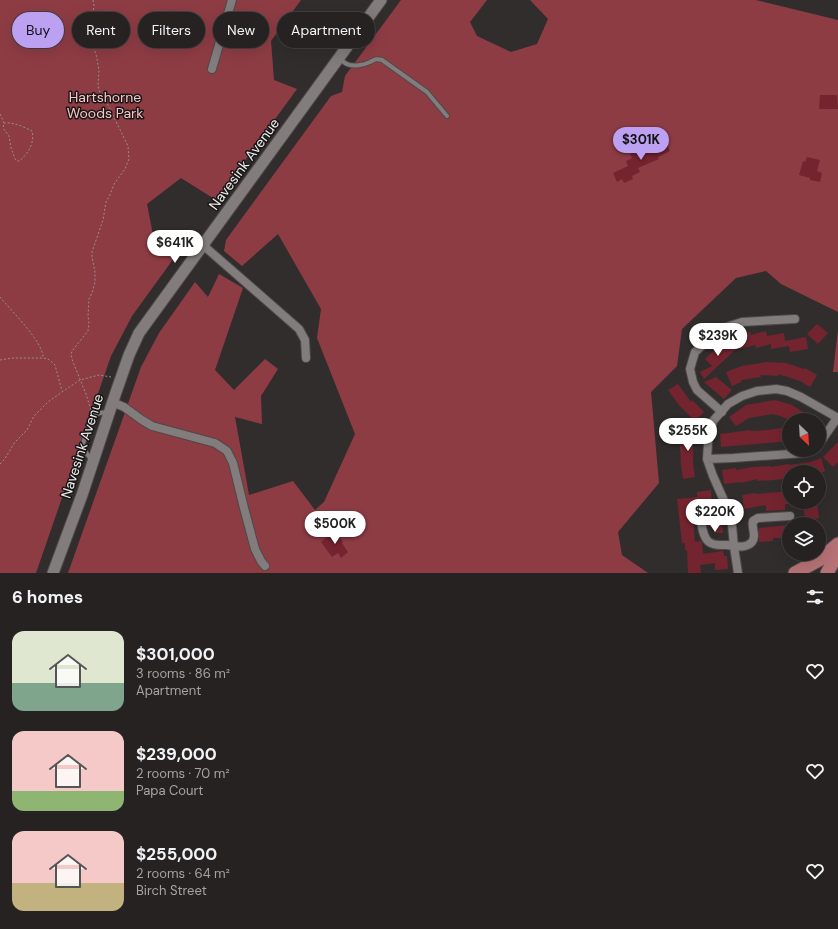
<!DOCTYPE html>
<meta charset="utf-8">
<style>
:root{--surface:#262222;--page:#2e2a2a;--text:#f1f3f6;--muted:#a4a4a5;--line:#423f40;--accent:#bca0f2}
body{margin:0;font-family:"DM Sans",sans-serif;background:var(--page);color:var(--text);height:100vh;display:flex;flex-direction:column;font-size:15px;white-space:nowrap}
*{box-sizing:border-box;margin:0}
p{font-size:13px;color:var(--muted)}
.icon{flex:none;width:22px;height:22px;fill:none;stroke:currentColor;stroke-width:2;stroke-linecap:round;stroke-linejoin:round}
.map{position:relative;height:573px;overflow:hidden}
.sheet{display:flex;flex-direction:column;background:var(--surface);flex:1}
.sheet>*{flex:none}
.top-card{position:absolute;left:12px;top:12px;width:400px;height:36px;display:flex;gap:8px}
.needle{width:26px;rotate:155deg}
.tools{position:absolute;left:782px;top:413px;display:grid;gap:8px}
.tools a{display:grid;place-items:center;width:44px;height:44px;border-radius:50%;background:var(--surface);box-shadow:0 4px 16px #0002,0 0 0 1px var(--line);font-size:20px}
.price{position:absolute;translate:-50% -34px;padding:0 9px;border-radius:14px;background:#fff;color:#222;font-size:13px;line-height:26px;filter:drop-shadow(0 1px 2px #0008)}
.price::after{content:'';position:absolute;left:50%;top:24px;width:12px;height:9px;margin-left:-6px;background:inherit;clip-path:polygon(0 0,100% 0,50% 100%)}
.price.current{background:var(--accent);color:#111}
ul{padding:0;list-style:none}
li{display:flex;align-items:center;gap:12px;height:100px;padding:0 12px}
li span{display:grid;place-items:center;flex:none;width:112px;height:80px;border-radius:12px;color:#555}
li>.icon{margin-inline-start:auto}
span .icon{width:48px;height:48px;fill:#fffc;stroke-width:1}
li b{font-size:17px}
h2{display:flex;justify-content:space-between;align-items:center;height:48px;padding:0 12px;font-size:17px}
.pill{padding:0 14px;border-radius:18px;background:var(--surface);box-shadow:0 4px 16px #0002,0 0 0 1px var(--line);font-size:14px;line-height:36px}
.pill.current{background:var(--accent);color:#111}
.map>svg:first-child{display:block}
</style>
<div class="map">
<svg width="838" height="573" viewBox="0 0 838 573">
<rect width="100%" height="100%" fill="#322d2d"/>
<path fill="#8e3c44" d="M0,0H301L271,41L274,80L297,89L216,200L181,178L147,204L153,235L174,258L132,316L111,356L36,573H0Z
M401,0H487L470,22L477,36L511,52L537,44L548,19L530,0H756L838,20V312L781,284L766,271L736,278L682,329L677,366L651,392L659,483L618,532L622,555L648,573H68L141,367L159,333L195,282L208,297L219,274L243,288L215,370L234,390L265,359L278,369L261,396L262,424L235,417L249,495L293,481L315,510L324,502L355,434L317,338L321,309L278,234L242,266L224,251L226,240L331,96L342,92L345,76Z
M838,330V372H833Z"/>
<path fill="#74242f" d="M820,95H837L838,109H819Z
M665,140L670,151L658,157L659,159L638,168L640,172L632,176L633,179L624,183L622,179L617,182L613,173L628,166L626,161L632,158L630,154Z
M807,157L820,160L817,171L822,173L820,182L810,180V178L799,175L803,161L805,162Z
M817,324L828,333L818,344L807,334Z
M766,331L767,336L784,333L785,341L806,337L808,349L790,352L789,346L771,349V344L756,348L755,345L739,349L736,335L750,332L751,335Z
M727,338L736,349L704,379L700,372L712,366L705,359Z
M767,362L786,363L804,369L805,368L817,375L810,387L800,381L778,374V376L760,375L761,377L741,380V382L732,386L726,372L742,366Z
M716,377L732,390L724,399L704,382Z
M678,384L691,402L692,400L704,412L695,421L679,405L668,390Z
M775,400L792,405L815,420H788L783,417L773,414L749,418L736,426L729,417L746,405Z
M682,427L698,428L697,434H694V442H693V463L695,477L683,479L681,466L680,445H681Z
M789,427V441L721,447L720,434L751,430V431L768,430Z
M838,442V462L833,467L823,457Z
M821,458L825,471L819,474V472H789V478L775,480L757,481V479L741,483V482L724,484L722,470L736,468V470L752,467L771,466V467L789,464V465L810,462Z
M711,490L712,514L721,513L723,533H715V527H708L706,505L692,506L695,542L701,541L702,543L703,554L723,551L724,556H727L728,569L715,570V563L700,565L701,573H688L687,550H685V543H682L677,499L697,497V492Z
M789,491V504H785V510L766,511V505L744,509L742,495L755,493L756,494Z
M804,502H817L819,518L806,521L803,507H805Z
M789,525V538H773V541L759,542V528Z
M335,531L343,542L342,543L348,552L341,558L338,553L332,557L321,542Z"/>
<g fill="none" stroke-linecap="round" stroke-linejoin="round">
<defs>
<path id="service" d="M339,58C342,60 344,63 347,64C353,67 364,65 370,62C374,60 376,58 382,60L427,92L447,116
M93,459C88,457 83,450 83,444C84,438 91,423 93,416L100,413L108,412"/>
<path id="minor" d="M212,69L232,0
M204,246L299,329L305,340L306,358
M112,402L124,407L142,420L152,426L215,443L227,451L233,463L244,508L255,549L261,561L265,566
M722,412L697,390L693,382L690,369L695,352L723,328L742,322L795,319
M819,444L822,440L837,418
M707,459L733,458L805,453L811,450
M700,512C701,521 702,537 709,542C714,546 721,545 727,545C735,546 746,549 752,542C757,536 751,527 753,521L758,518L790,516
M738,573L734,547L732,525L726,505L713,476L707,459L708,443L713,421L728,404L742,396L757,391L776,389L787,391L801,397L838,418"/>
<path id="secondary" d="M53,573L82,495L115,395L129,355L139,333L381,0"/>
<path id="trunk" d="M795,573L819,560L838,544
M827,573L838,553"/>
</defs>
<use href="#service" stroke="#4e4949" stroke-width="6"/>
<use href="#minor" stroke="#4e4949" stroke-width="10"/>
<use href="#secondary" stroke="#4e4949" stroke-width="13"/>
<use href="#trunk" stroke="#4e4949" stroke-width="15"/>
<path stroke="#938f8f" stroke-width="1" stroke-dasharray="2 2" stroke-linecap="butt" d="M0,114L4,123L3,128L9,136L11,148L15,159L17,161H19C28,154 35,143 32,131C24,127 14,122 4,123
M0,297C11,311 42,340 43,357
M0,360L13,358H43L48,359L52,362L55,365L62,391
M91,410L86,394L73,362L71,355L72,351L88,331L89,323L88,316L89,299L92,293L95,282V272L92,257V252L103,220L106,202L110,195L114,184L125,169L129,159L128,146L108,105L101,96L98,86L99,70L96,54L91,41V27L94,5L93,0
M0,464L4,460L15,442L27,430L34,416L48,402L62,392L80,380L99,375L111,377"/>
<use href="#service" stroke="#827c7c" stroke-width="4"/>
<use href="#minor" stroke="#827c7c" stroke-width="8"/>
<use href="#secondary" stroke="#827c7c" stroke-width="11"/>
<use href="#trunk" stroke="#b67276" stroke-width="13"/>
</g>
<g text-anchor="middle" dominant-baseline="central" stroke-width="3" stroke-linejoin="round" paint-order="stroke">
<g font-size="14" fill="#f9c7c9" stroke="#181616">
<text x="105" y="97">Hartshorne<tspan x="105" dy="16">Woods Park</tspan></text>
</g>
<g font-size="14" fill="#f1eded" stroke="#181616">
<text transform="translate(244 164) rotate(-54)">Navesink Avenue</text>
<text transform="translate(82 446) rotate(-72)">Navesink Avenue</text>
</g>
</g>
</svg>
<div class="tools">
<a><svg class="needle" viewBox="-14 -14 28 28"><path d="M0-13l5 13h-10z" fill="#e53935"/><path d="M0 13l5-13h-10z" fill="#a4a4a5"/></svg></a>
<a><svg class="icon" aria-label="locate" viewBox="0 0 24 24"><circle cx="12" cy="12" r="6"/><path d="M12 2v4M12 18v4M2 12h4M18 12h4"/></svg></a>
<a><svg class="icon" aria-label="layers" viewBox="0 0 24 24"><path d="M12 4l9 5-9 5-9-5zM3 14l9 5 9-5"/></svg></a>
</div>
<b class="price current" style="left:641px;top:161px">$301K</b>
<b class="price" style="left:175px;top:264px">$641K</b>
<b class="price" style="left:718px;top:357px">$239K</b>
<b class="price" style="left:688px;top:452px">$255K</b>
<b class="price" style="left:715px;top:533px">$220K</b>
<b class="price" style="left:335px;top:545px">$500K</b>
<div class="top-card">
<a class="pill current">Buy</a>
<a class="pill">Rent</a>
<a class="pill">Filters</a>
<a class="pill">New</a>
<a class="pill">Apartment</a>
</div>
</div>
<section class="sheet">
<h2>6 homes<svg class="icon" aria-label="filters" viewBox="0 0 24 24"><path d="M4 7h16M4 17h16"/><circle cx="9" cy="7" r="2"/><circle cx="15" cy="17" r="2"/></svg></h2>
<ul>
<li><span style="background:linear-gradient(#dfe7d0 65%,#7fa58c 0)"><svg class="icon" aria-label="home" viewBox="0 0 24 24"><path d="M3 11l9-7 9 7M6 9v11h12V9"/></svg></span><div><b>$301,000</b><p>3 rooms · 86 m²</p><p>Apartment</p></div><svg class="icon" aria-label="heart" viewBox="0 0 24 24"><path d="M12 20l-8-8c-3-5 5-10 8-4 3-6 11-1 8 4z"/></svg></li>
<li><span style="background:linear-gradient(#f6c9c9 75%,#8fb573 0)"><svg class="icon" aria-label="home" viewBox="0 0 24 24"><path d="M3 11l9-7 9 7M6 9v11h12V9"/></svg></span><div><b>$239,000</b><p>2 rooms · 70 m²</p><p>Papa Court</p></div><svg class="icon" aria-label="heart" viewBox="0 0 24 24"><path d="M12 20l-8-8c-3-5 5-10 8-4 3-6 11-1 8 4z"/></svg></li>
<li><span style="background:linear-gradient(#f6c9c9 65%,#c2b280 0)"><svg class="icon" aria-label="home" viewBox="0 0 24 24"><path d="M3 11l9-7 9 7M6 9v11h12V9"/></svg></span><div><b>$255,000</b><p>2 rooms · 64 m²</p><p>Birch Street</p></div><svg class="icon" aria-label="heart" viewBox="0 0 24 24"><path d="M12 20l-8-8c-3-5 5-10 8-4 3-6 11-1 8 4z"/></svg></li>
</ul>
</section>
